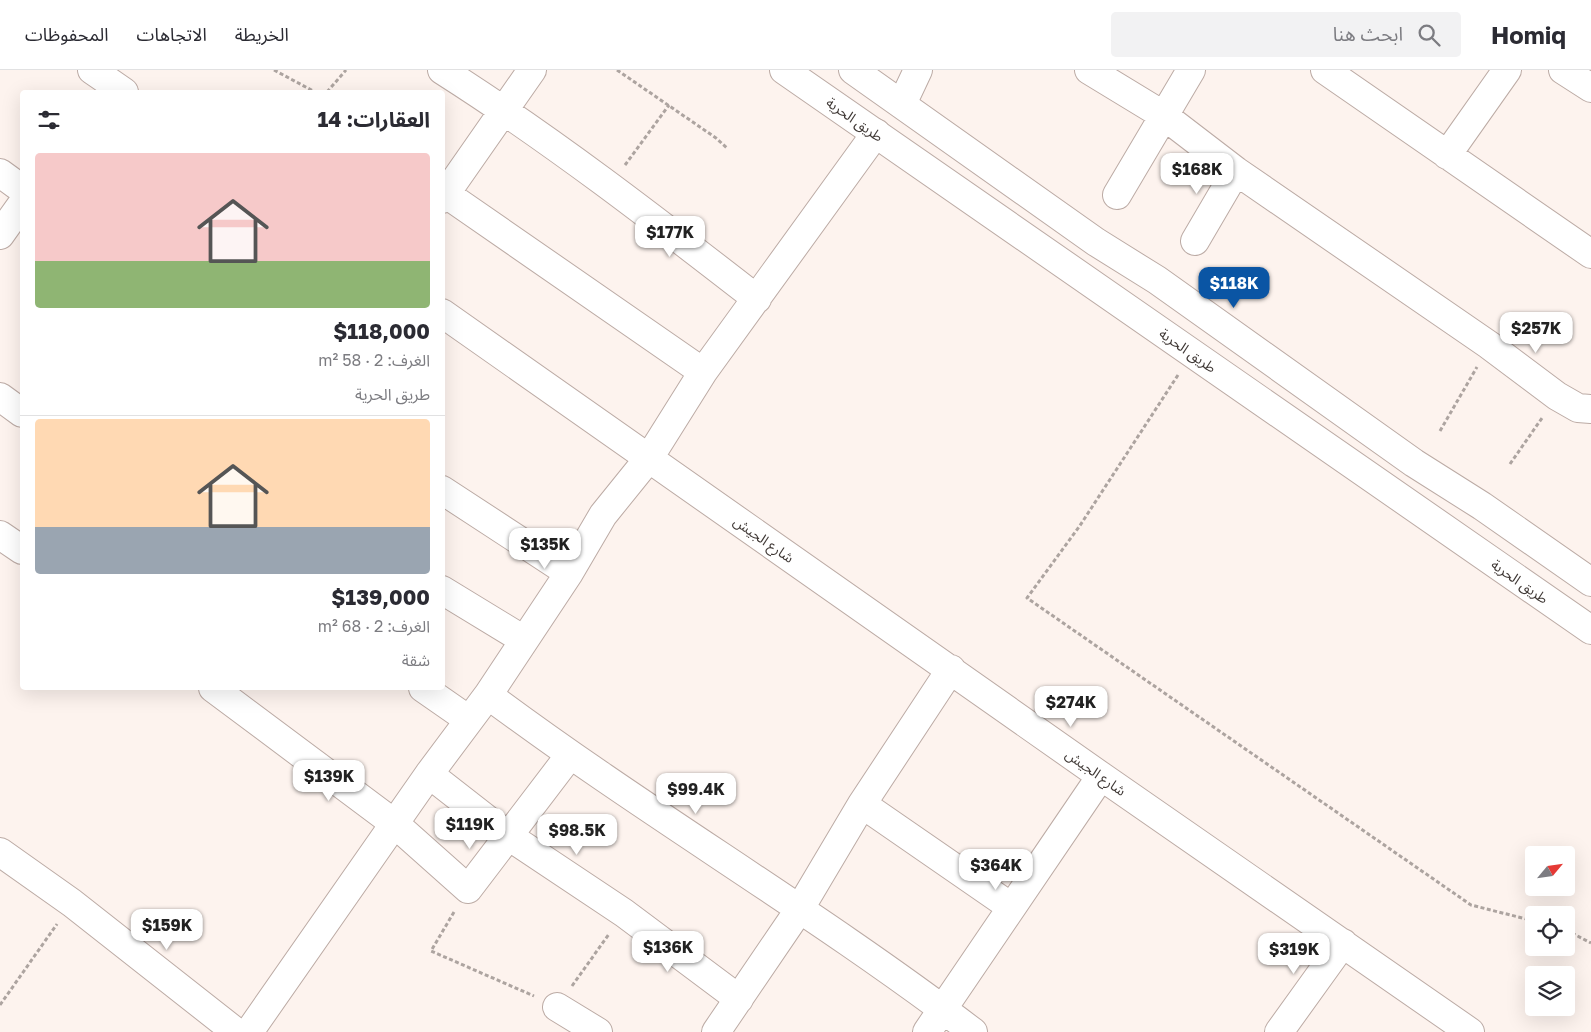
<!DOCTYPE html>
<html lang="ar">
<meta charset="utf-8">
<style>
:root{--surface:#fff;--page:#f2f2f3;--text:#2b2b33;--muted:#7c7c81;--line:#e1e1e2;--accent:#0a55a4}
body{margin:0;font-family:"Golos Text","Noto Sans Arabic",sans-serif;background:var(--page);color:var(--text);direction:rtl;height:100vh;display:flex;flex-direction:column;font-size:19px;white-space:nowrap}
*{box-sizing:border-box;margin:0}
p{font-size:16px;color:var(--muted)}
.icon{flex:none;width:28px;height:28px;fill:none;stroke:currentColor;stroke-width:2;stroke-linecap:round;stroke-linejoin:round}
.map{position:relative;flex:1;overflow:hidden;direction:ltr}
.drawer{position:absolute;left:20px;top:20px;width:425px;height:600px;display:flex;flex-direction:column;background:var(--surface);border-radius:5px;box-shadow:0 5px 20px #0002;direction:rtl}
.drawer>*{flex:none}
.needle{width:32px;rotate:61deg}
.controls{position:absolute;left:1525px;top:776px;display:grid;gap:10px}
.controls a{display:grid;place-items:center;width:50px;height:50px;border-radius:5px;background:var(--surface);box-shadow:0 5px 20px #0002;font-size:25px}
.price{position:absolute;translate:-50% -42px;padding:0 11px;border-radius:10px;background:#fff;color:#222;font-size:16px;line-height:32px;filter:drop-shadow(0 1px 2px #0008)}
.price::after{content:'';position:absolute;left:50%;top:30px;width:15px;height:11px;margin-left:-8px;background:inherit;clip-path:polygon(0 0,100% 0,50% 100%)}
.price.active{background:var(--accent);color:#fff}
ul{padding:0;list-style:none}
li{display:grid;align-content:center;gap:10px;height:265px;padding:0 15px}
li+li{border-top:1px solid var(--line)}
li span{display:grid;place-items:center;height:155px;border-radius:5px;color:#555}
li>.icon{margin-inline-start:auto}
span .icon{width:90px;height:90px;fill:#fffc;stroke-width:1}
li b{font-size:21px}
h2{display:flex;justify-content:space-between;align-items:center;height:60px;padding:0 15px;font-size:21px}
header{display:flex;align-items:center;gap:30px;box-sizing:border-box;height:70px;padding:0 25px;background:var(--surface);border-bottom:1px solid var(--line)}
header strong{font-size:24px}
nav{display:flex;gap:28px;margin-inline-start:auto;font-size:18px}
.search{width:350px;height:45px;background:var(--page);display:flex;align-items:center;gap:12px;box-sizing:border-box;padding:0 18px;border-radius:5px;color:var(--muted);font-size:19px}
.map>svg:first-child{display:block}
</style>
<header>
<strong>Homiq</strong>
<div class="search"><svg class="icon" aria-label="search" viewBox="0 0 24 24"><circle cx="10" cy="10" r="6"/><path d="M15 15l6 6"/></svg>ابحث هنا</div>
<nav><a>الخريطة</a><a>الاتجاهات</a><a>المحفوظات</a></nav>
</header>
<div class="map">
<svg width="1591" height="962" viewBox="0 0 1591 962">
<rect width="100%" height="100%" fill="#fdf3ee"/>
<g fill="none" stroke-linecap="round" stroke-linejoin="round">
<defs>
<path id="minor" d="M92,0L124,22
M442,0C552,70 654,149 757,229
M1089,0L1163,45L1236,101L1489,275L1557,326L1578,338L1591,339
M1325,0L1591,184
M1563,0L1591,18
M902,34L918,0
M1447,85L1507,0
M0,103L22,119
M446,124L703,302
M1117,125L1191,0
M442,129L532,0
M0,165L22,134
M1195,171L1236,101
M442,243L1101,706L1470,962
M0,327L22,343
M442,420L569,503
M0,465L22,480
M442,520L524,570
M213,618L395,754L468,819L570,685
M423,618L469,650
M488,625C646,743 817,843 973,962
M429,704L507,765L624,843L739,929
M862,734L1011,837
M0,782L72,833L236,962
M557,937L598,962
M249,962L429,704L488,625L569,503L603,445L649,388L703,302L876,63
M716,962L799,840L862,734L951,599
M927,962L1101,706
M1279,962L1343,873"/>
<path id="major" d="M784,0L1591,560
M853,0L1096,172L1157,210L1414,393L1482,436L1591,512"/>
</defs>
<use href="#minor" stroke="#bcaba5" stroke-width="30"/>
<use href="#major" stroke="#bcaba5" stroke-width="30"/>
<path stroke="#ada4a0" stroke-width="3" stroke-dasharray="4 2.5" stroke-linecap="butt" d="M274,0L315,22
M617,0L716,68L728,79
M327,22L346,0
M625,95L669,35
M1178,305L1079,457L1027,528L1471,835L1534,851
M1440,361L1477,297
M1510,394L1542,348
M454,842L431,881L534,926
M1566,860L1591,873
M572,916L609,864
M0,935L57,854"/>
<use href="#minor" stroke="#fff" stroke-width="28"/>
<use href="#major" stroke="#fff" stroke-width="28"/>
</g>
<g text-anchor="middle" dominant-baseline="central" stroke-width="5" stroke-linejoin="round" paint-order="stroke">
<g font-size="14" fill="#413a37" stroke="#fff">
<text transform="translate(855 49) rotate(35)">طريق الحرية</text>
<text transform="translate(1188 280) rotate(35)">طريق الحرية</text>
<text transform="translate(764 469) rotate(35)">شارع الجيش</text>
<text transform="translate(1520 511) rotate(35)">طريق الحرية</text>
<text transform="translate(1096 702) rotate(35)">شارع الجيش</text>
</g>
</g>
</svg>
<div class="controls">
<a><svg class="needle" viewBox="-14 -14 28 28"><path d="M0-13l5 13h-10z" fill="#e53935"/><path d="M0 13l5-13h-10z" fill="#7c7c81"/></svg></a>
<a><svg class="icon" aria-label="locate" viewBox="0 0 24 24"><circle cx="12" cy="12" r="6"/><path d="M12 2v4M12 18v4M2 12h4M18 12h4"/></svg></a>
<a><svg class="icon" aria-label="layers" viewBox="0 0 24 24"><path d="M12 4l9 5-9 5-9-5zM3 14l9 5 9-5"/></svg></a>
</div>
<b class="price" style="left:1197px;top:125px">$168K</b>
<b class="price" style="left:670px;top:188px">$177K</b>
<b class="price active" style="left:1234px;top:239px">$118K</b>
<b class="price" style="left:1536px;top:284px">$257K</b>
<b class="price" style="left:545px;top:500px">$135K</b>
<b class="price" style="left:1071px;top:658px">$274K</b>
<b class="price" style="left:329px;top:732px">$139K</b>
<b class="price" style="left:696px;top:745px">$99.4K</b>
<b class="price" style="left:470px;top:780px">$119K</b>
<b class="price" style="left:577px;top:786px">$98.5K</b>
<b class="price" style="left:996px;top:821px">$364K</b>
<b class="price" style="left:167px;top:881px">$159K</b>
<b class="price" style="left:668px;top:903px">$136K</b>
<b class="price" style="left:1294px;top:905px">$319K</b>
<section class="drawer">
<h2>العقارات: 14<svg class="icon" aria-label="filters" viewBox="0 0 24 24"><path d="M4 7h16M4 17h16"/><circle cx="9" cy="7" r="2"/><circle cx="15" cy="17" r="2"/></svg></h2>
<ul>
<li><span style="background:linear-gradient(#f6c9c9 70%,#8fb573 0)"><svg class="icon" aria-label="home" viewBox="0 0 24 24"><path d="M3 11l9-7 9 7M6 9v11h12V9"/></svg></span><div><b>$118,000</b><p>الغرف: 2 · 58 m²</p><p>طريق الحرية</p></div></li>
<li><span style="background:linear-gradient(#ffd9b3 70%,#9aa5b1 0)"><svg class="icon" aria-label="home" viewBox="0 0 24 24"><path d="M3 11l9-7 9 7M6 9v11h12V9"/></svg></span><div><b>$139,000</b><p>الغرف: 2 · 68 m²</p><p>شقة</p></div></li>
</ul>
</section>
</div>
